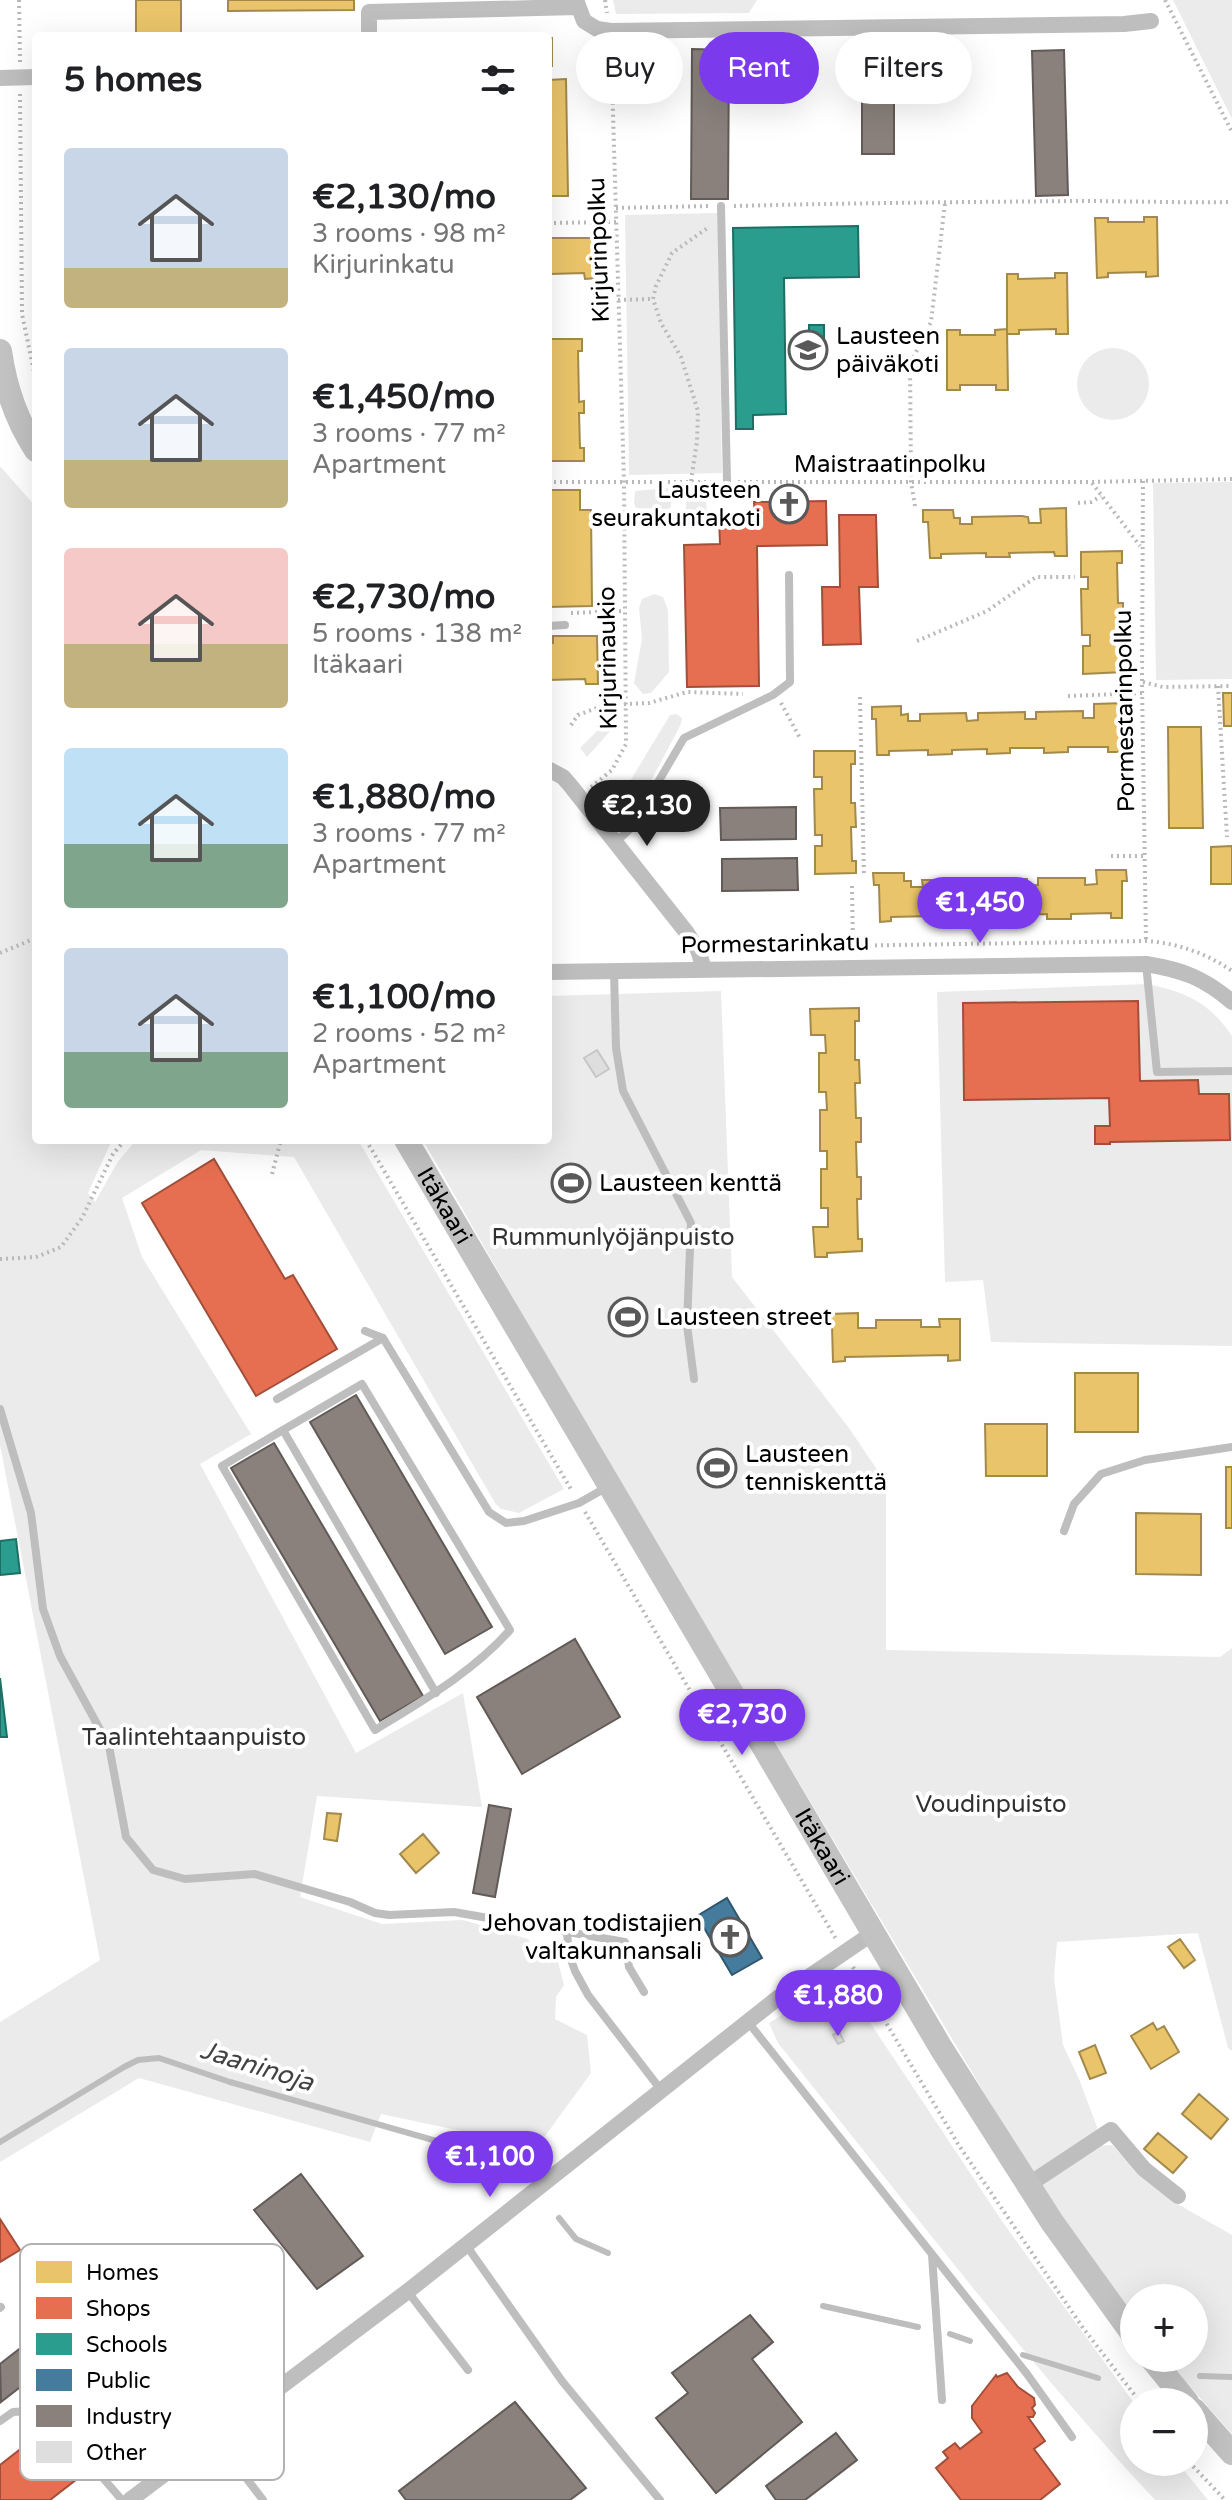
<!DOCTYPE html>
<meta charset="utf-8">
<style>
:root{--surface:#fff;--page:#f6f6f6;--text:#202124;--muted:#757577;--accent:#7c3aed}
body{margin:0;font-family:"Varela Round",sans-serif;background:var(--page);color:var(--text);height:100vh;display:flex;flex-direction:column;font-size:30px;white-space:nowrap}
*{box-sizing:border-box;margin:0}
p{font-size:26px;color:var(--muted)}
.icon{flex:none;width:44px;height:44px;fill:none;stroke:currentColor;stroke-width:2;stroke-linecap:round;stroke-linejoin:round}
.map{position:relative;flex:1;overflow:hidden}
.panel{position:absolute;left:32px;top:32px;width:520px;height:1112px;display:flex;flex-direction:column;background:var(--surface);border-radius:8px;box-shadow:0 8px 32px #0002}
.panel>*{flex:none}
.hud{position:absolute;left:576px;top:32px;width:536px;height:72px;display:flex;gap:16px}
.controls{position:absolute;left:1120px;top:2284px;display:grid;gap:16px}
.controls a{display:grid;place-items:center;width:88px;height:88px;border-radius:50%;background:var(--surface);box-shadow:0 8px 32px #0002;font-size:40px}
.price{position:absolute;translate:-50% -68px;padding:0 18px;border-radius:28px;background:var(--accent);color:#fff;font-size:26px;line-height:52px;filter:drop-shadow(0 2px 4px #0008)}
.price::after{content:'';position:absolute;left:50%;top:48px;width:24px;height:18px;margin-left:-12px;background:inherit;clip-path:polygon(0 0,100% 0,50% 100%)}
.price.selected{background:#222;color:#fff}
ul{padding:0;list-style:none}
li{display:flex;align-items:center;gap:24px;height:200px;padding:0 32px}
li span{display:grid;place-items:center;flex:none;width:224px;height:160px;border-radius:8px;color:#555}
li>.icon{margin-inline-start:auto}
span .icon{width:96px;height:96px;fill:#fffc;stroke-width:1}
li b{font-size:34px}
h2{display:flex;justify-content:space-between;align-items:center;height:96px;padding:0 32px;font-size:34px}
.tag{padding:0 28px;border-radius:36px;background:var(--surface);box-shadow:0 8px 32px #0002;font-size:28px;line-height:72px}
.tag.selected{background:var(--accent);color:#fff}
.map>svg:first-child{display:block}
</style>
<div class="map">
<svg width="1232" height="2500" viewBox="0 0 1232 2500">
<rect width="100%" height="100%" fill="#fff"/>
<path fill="#ebebeb" d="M613,0H757L749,13L616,14Z
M1173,0H1232V119Z
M718,213L722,473L629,475L625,215Z
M1077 384a36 36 0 1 1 72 0a36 36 0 1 1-72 0Z
M0,466L36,507V1140H112L88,1193L95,1202L117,1163L136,1140H358L564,1489L519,1513L501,1509L495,1503L294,1157L201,1150L122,1198L142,1257L251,1434L200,1464L356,1753L463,1693L482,1807L317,1796L300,1897L382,1924L463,1920L528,1939L533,1949L552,1953L558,1962L564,1985L556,1997L555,2019L587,2035L591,2073L537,2147L381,2114L370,2142L139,2078L0,2162V2022L100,1960L0,1445Z
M1232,482V679L1156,680L1153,483Z
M667,488L672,495L671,507L668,509L636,508L634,503L635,491Z
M692,488L704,490L706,494L707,522L705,525L692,528L686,522V493Z
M654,594L663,597L668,610L669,672L651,693L643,694L634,683L642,639L639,608L642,599Z
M613,631V701H603L604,632Z
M603,708H614L613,728L587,757L580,748L603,725Z
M676,714L682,718L681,724L633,815L620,798L670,715Z
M1147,984C1186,992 1209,1002 1232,1036V1346L991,1342L983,1280L945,1282L937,992Z
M721,991L732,1277L849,1428L886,1483V1650L1220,1657L1232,1648V2051L1228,2048L1198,1933L1057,1942L1054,1978L1063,2045L1079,2079L1097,2127L1096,2146L1112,2145L1146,2181L1174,2202L1232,2235V2434L1165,2358H1194V2298H1134V2320L1046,2196L596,1443L423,1140H548V996Z
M841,1979L1004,2224L1134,2403V2462H1177L1208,2500H1155C1021,2356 901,2196 778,2043L769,2023Z"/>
<path fill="#e9c46a" stroke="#a3894a" stroke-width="2" d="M136,0H181V36H136Z
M228,0H354V10L228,11Z
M548,38H552V66H548Z
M566,79L568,196H548V80Z
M1144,217H1157L1158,276L1146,277V272L1108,273V277L1097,278L1095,218H1108V222H1144Z
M548,238H596L597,278L585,279L584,273L550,274L548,279Z
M1055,273H1067L1068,334H1056V329L1019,330V334H1007V274H1018V279L1055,278Z
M1007,329L1008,390H996V385H960V390H947V330H960V335H995V330Z
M548,339H582V351H578L579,402L584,401V413H579L580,448H584V461H548Z
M548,490H580V510H591L592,606L548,607Z
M1066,508L1067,556H1055L1054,552L1009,553L1010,557H986V553L941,554V558H930L928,522H923V510H953L954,518H960V524H972V517L1022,516L1028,517L1029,523H1041L1040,509Z
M1122,551V563H1117L1118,603H1123V626H1119V661H1123L1124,672L1083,674V646H1090V635H1082L1081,589H1088V577H1081V552Z
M553,636H597L598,684H586L585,679L548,680V643H553Z
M1223,693H1232V726H1224Z
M1124,703V715H1119L1120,752H1108V747H1068V752L1044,753V748H1010V753L987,754V749L952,750V754L928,755V750L889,751V755H877L876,719H872V707L901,706V715L908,714V721H920V714L966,713L967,721L978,720V713L1025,712V719H1036V712L1083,711V718H1094V704Z
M1168,727H1201L1203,828H1169Z
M814,751H855V764H851V803H855L856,827H851L852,861H856V873L815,874V846H822V835H815L814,789H822V777H814Z
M1232,846V884H1211V847Z
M1096,870H1126L1127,881H1122V918H1111V913L1071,914V919H1047V914L1013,915V920H989V915L954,916V921H931V916L891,917V921L880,922L879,885H874L873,873H904V881H911V887H923L922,880H969V887H980V880L1027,879V886L1038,885V878H1085V885L1097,884Z
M859,1008V1021H855V1060H859L860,1083H855L856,1118H861V1142H856L857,1177H861V1199H857L858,1239H862V1251L827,1253V1257H815L813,1227H828V1208H821V1169H827V1151H820V1110H827L826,1092H819V1053H826L825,1035H811L810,1009Z
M858,1313V1328H876V1320H921V1327H940L939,1319H960V1360L948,1361V1355L845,1357V1361L833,1362L832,1326H828V1314Z
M1075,1373H1138V1432H1075Z
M985,1424H1047V1476H986Z
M1226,1467H1232V1528H1226Z
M1136,1513L1201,1514V1575L1136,1574Z
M327,1813L341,1814L337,1841L324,1839Z
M423,1834L439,1853L416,1873L400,1854Z
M1180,1939L1195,1960L1184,1968L1168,1947Z
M1153,2023L1157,2030L1164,2026L1179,2052L1151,2069L1131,2036Z
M1095,2045L1106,2073L1090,2079L1079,2052Z
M1199,2094L1228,2119L1211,2139L1182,2114Z
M1158,2133L1187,2157L1173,2173L1144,2149Z"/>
<path fill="#e76f51" stroke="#a24e39" stroke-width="2" d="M826,501L827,545L757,546L759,686L687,687L684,545L720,544L719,517L755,516L754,502Z
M839,515H876L878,587H859L861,644L823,645L822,587H840Z
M1138,1001L1140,1081L1198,1080L1199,1094H1229L1230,1140L1110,1142V1144H1095V1126H1110L1109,1098L964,1100L963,1003Z
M214,1159L285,1279L293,1275L337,1349L256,1396L142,1203Z
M0,2219L20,2250L0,2262Z
M1007,2373L1018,2387L1034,2398L1035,2405L1032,2408L1035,2413L1033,2417H1028L1045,2441L1034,2449L1060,2484L1040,2500H961L936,2468L948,2458L943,2452L955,2443L960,2449L982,2432L972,2418V2406L996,2375L997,2377Z
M41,2433L77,2479L50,2500H0V2465Z"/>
<path fill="#2a9d8f" stroke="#1d6e64" stroke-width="2" d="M858,226L859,277L784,278L786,414L753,415V429H736L733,228Z
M809,325H824V340H809Z
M16,1539L20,1573L0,1575V1541Z
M0,1678L7,1737H0Z"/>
<path fill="#457b9d" stroke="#30566e" stroke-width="2" d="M727,1898L762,1958L732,1975L697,1916Z"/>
<path fill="#8a817c" stroke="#615a57" stroke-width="2" d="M862,48H894V154H862Z
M692,49L729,50L728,199H691Z
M1064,50L1068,195L1036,196L1032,51Z
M796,807V839L721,840L720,808Z
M797,858L798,890L722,891V859Z
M356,1395L492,1627L445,1654L310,1422Z
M274,1443L423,1696L380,1721L231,1468Z
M575,1639L620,1717L522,1774L477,1697Z
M489,1805L511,1809L495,1897L473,1893Z
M301,2174L363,2256L317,2289L254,2210Z
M68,2311L87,2335L1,2402L0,2364Z
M750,2315L773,2342L752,2359L802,2422L716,2493L656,2418L688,2393L672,2373Z
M515,2402L586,2488L570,2500H406L399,2491Z
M836,2433L857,2460L805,2500H776L766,2486Z"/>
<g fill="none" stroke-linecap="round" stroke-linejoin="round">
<path stroke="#bdbdbd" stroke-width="6" d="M0,2142L124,2067L138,2060L159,2058L230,2082L496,2158L516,2170
M559,2218L576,2239L608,2253
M823,2306L918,2327
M950,2334L970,2341
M1023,2355L1098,2378
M1200,2376L1232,2377"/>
</g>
<path fill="#dedede" stroke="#c6c6c6" stroke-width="2" d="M597,1050L609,1069L596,1077L584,1058Z
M839,2032L844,2041L838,2044L833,2035Z"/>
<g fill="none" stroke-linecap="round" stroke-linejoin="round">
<path stroke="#b9b9b9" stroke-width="4" stroke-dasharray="2 4" stroke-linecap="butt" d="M19,0L20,62
M605,0L607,13
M1165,0L1232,132
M20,94L22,314L36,381
M734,206C850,203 965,202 1080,201C1131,201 1181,203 1232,202
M616,208L709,206
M548,223L616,222
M618,300L652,299
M691,481L697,441L698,411L681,357L661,323L653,299L656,286L672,253L709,227
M1143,481L1142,682L1146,943
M548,482H714
M738,482H1092L1232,479
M1092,483L1140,546
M1078,503L1091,502L1101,496
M915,506L911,482L910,364L931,322L945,203
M571,613L625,611
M917,641L987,611L1036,577H1075
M1143,682L1163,687L1232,686
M1218,686L1227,837
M1068,696L1142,693
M860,697L864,876
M781,703L801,740
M571,725L578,715L605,705L649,703L687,692L743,694
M591,787L612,770L626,744L624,482L611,46
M1111,856H1144
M852,886L853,945
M713,948L1146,941C1177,943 1206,953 1232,971
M0,953L36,938
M366,1140L572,1491
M272,1174L281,1140
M0,1259L36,1257L61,1247L82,1218L113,1154L125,1140
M585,1512L836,1939
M853,1967L958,2144L1083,2328L1140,2402
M1189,2462L1225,2500"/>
<path stroke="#bebebe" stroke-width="8" d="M721,206L727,482
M548,626L565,625
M616,842L631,828L684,738L773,695L790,682L789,575
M1146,964L1157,1072L1232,1071
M614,971L616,1048L623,1091L691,1223L687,1325L694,1379
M365,1331L383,1338L489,1512L506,1523L524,1521L579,1503L609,1486
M277,1399L383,1338
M0,1409L31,1513L43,1609L60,1656L109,1746L126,1837L153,1870L185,1879L255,1874L350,1902L375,1913L389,1915L454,1912L625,1942L629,1967L644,1992
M283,1430L362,1384L510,1630C473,1672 422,1701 375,1730L222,1466L283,1430L436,1693
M1064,1531L1074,1504L1101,1474L1145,1460L1232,1447
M567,1933L569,1954L575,1971L588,1995L661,2090
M748,2022L1027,2374L1072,2437
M466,2245L562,2381L660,2500
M932,2255L942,2400
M408,2292L468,2370
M0,2308L1,2307
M0,2421L13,2412L44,2410L122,2500
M215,2437L263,2500"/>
<path stroke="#bebebe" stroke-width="16" d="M576,0L584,21L597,29L611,31L1124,24L1151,21
M369,36V12L578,7
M0,78L36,77
M548,769L563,777L570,785L687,933L698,950L704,969
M548,972L1146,964C1183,970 1204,978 1232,1002
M1028,2185L1111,2130L1144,2169L1178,2196
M130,2500L408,2291L779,1997L873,1933"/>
<g stroke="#c2c2c2" stroke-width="24">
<path d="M0,351C5,386 16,420 36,450"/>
<path id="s1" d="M406,1140L941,2048L1052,2222L1134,2336"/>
<path d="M1151,2358L1187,2402"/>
<path d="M1194,2410L1232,2453"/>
</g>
</g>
<defs>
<symbol id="school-ring" viewBox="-11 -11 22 22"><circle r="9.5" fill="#fff" stroke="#595959" stroke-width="1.5"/><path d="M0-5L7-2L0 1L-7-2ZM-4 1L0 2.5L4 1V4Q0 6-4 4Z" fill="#595959"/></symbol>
<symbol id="church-ring" viewBox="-11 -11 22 22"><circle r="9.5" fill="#fff" stroke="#595959" stroke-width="1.5"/><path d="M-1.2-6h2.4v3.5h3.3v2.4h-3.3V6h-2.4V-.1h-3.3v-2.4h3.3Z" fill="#595959"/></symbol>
<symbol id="stadium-ring" viewBox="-11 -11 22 22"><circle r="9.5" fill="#fff" stroke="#595959" stroke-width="1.5"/><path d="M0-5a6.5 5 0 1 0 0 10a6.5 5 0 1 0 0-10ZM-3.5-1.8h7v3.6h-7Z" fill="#595959"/></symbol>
</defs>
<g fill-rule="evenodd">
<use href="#school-ring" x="786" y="328" width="44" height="44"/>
<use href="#church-ring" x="767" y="482" width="44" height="44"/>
<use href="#stadium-ring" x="549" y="1161" width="44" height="44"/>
<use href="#stadium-ring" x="606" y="1295" width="44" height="44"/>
<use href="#stadium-ring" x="695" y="1446" width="44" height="44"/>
<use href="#church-ring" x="708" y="1915" width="44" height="44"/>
</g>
<g text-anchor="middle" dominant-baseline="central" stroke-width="8" stroke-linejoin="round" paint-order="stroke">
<g font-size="24" fill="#000" stroke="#fff">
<text transform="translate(599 250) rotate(-92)">Kirjurinpolku</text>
<text x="890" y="464">Maistraatinpolku</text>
<text transform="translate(608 658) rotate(-91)">Kirjurinaukio</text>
<text transform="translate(1125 711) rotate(-91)">Pormestarinpolku</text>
<text transform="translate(775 944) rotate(-1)">Pormestarinkatu</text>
<text stroke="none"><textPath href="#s1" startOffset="76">Itäkaari</textPath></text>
<text stroke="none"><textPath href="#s1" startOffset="820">Itäkaari</textPath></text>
</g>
<g font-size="24" fill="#000" stroke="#fff" text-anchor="start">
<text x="836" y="336">Lausteen<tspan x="836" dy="28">päiväkoti</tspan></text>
<text x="761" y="490" text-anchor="end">Lausteen<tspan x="761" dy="28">seurakuntakoti</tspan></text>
<text x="599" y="1183">Lausteen kenttä</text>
<text x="656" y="1317">Lausteen street</text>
<text x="745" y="1454">Lausteen<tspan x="745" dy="28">tenniskenttä</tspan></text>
<text x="702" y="1923" text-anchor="end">Jehovan todistajien<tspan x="702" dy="28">valtakunnansali</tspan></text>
</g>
<g font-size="24" fill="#313131" stroke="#fff">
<text x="613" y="1237">Rummunlyöjänpuisto</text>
<text x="194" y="1737">Taalintehtaanpuisto</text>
<text x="991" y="1804">Voudinpuisto</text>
</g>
<g font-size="26" font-style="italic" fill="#424242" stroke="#fff">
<text transform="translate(257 2066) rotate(17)">Jaaninoja</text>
</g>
</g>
<rect x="20" y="2244" width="264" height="236" rx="12" fill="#fff" stroke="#b2b2b2" stroke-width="2"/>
<rect x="36" y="2261" width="36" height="22" fill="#e9c46a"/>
<rect x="36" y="2297" width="36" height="22" fill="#e76f51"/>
<rect x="36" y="2333" width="36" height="22" fill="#2a9d8f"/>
<rect x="36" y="2369" width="36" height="22" fill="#457b9d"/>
<rect x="36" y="2405" width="36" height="22" fill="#8a817c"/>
<rect x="36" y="2441" width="36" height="22" fill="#dedede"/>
<g font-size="22" fill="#000">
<text x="86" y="2280">Homes</text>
<text x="86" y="2316">Shops</text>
<text x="86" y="2352">Schools</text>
<text x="86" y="2388">Public</text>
<text x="86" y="2424">Industry</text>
<text x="86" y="2460">Other</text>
</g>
</svg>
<div class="controls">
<a>+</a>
<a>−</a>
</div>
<b class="price selected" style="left:647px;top:848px">€2,130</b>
<b class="price" style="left:980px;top:945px">€1,450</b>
<b class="price" style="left:742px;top:1757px">€2,730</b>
<b class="price" style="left:838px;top:2038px">€1,880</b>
<b class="price" style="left:490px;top:2199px">€1,100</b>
<div class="hud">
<a class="tag">Buy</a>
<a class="tag selected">Rent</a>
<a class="tag">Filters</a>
</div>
<section class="panel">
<h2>5 homes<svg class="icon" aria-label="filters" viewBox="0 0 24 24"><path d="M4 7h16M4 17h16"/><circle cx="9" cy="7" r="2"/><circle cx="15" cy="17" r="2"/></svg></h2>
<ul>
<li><span style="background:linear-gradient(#c9d6e8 75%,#c2b280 0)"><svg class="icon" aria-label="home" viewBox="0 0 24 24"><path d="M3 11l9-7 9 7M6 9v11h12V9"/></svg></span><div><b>€2,130/mo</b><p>3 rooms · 98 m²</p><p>Kirjurinkatu</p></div></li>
<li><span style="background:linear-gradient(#c9d6e8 70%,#c2b280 0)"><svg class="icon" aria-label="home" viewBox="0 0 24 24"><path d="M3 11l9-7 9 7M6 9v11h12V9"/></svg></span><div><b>€1,450/mo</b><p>3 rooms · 77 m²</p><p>Apartment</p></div></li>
<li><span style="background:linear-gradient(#f6c9c9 60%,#c2b280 0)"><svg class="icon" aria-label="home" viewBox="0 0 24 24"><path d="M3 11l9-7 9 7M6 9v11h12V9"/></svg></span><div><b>€2,730/mo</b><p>5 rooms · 138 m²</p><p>Itäkaari</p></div></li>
<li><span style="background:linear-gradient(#bfe0f5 60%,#7fa58c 0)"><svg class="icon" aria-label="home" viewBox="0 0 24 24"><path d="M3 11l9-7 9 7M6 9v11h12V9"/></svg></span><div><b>€1,880/mo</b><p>3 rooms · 77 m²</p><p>Apartment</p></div></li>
<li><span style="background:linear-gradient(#c9d6e8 65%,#7fa58c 0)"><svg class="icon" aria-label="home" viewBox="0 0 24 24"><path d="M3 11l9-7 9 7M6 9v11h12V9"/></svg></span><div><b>€1,100/mo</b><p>2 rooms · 52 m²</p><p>Apartment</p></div></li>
</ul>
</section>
</div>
